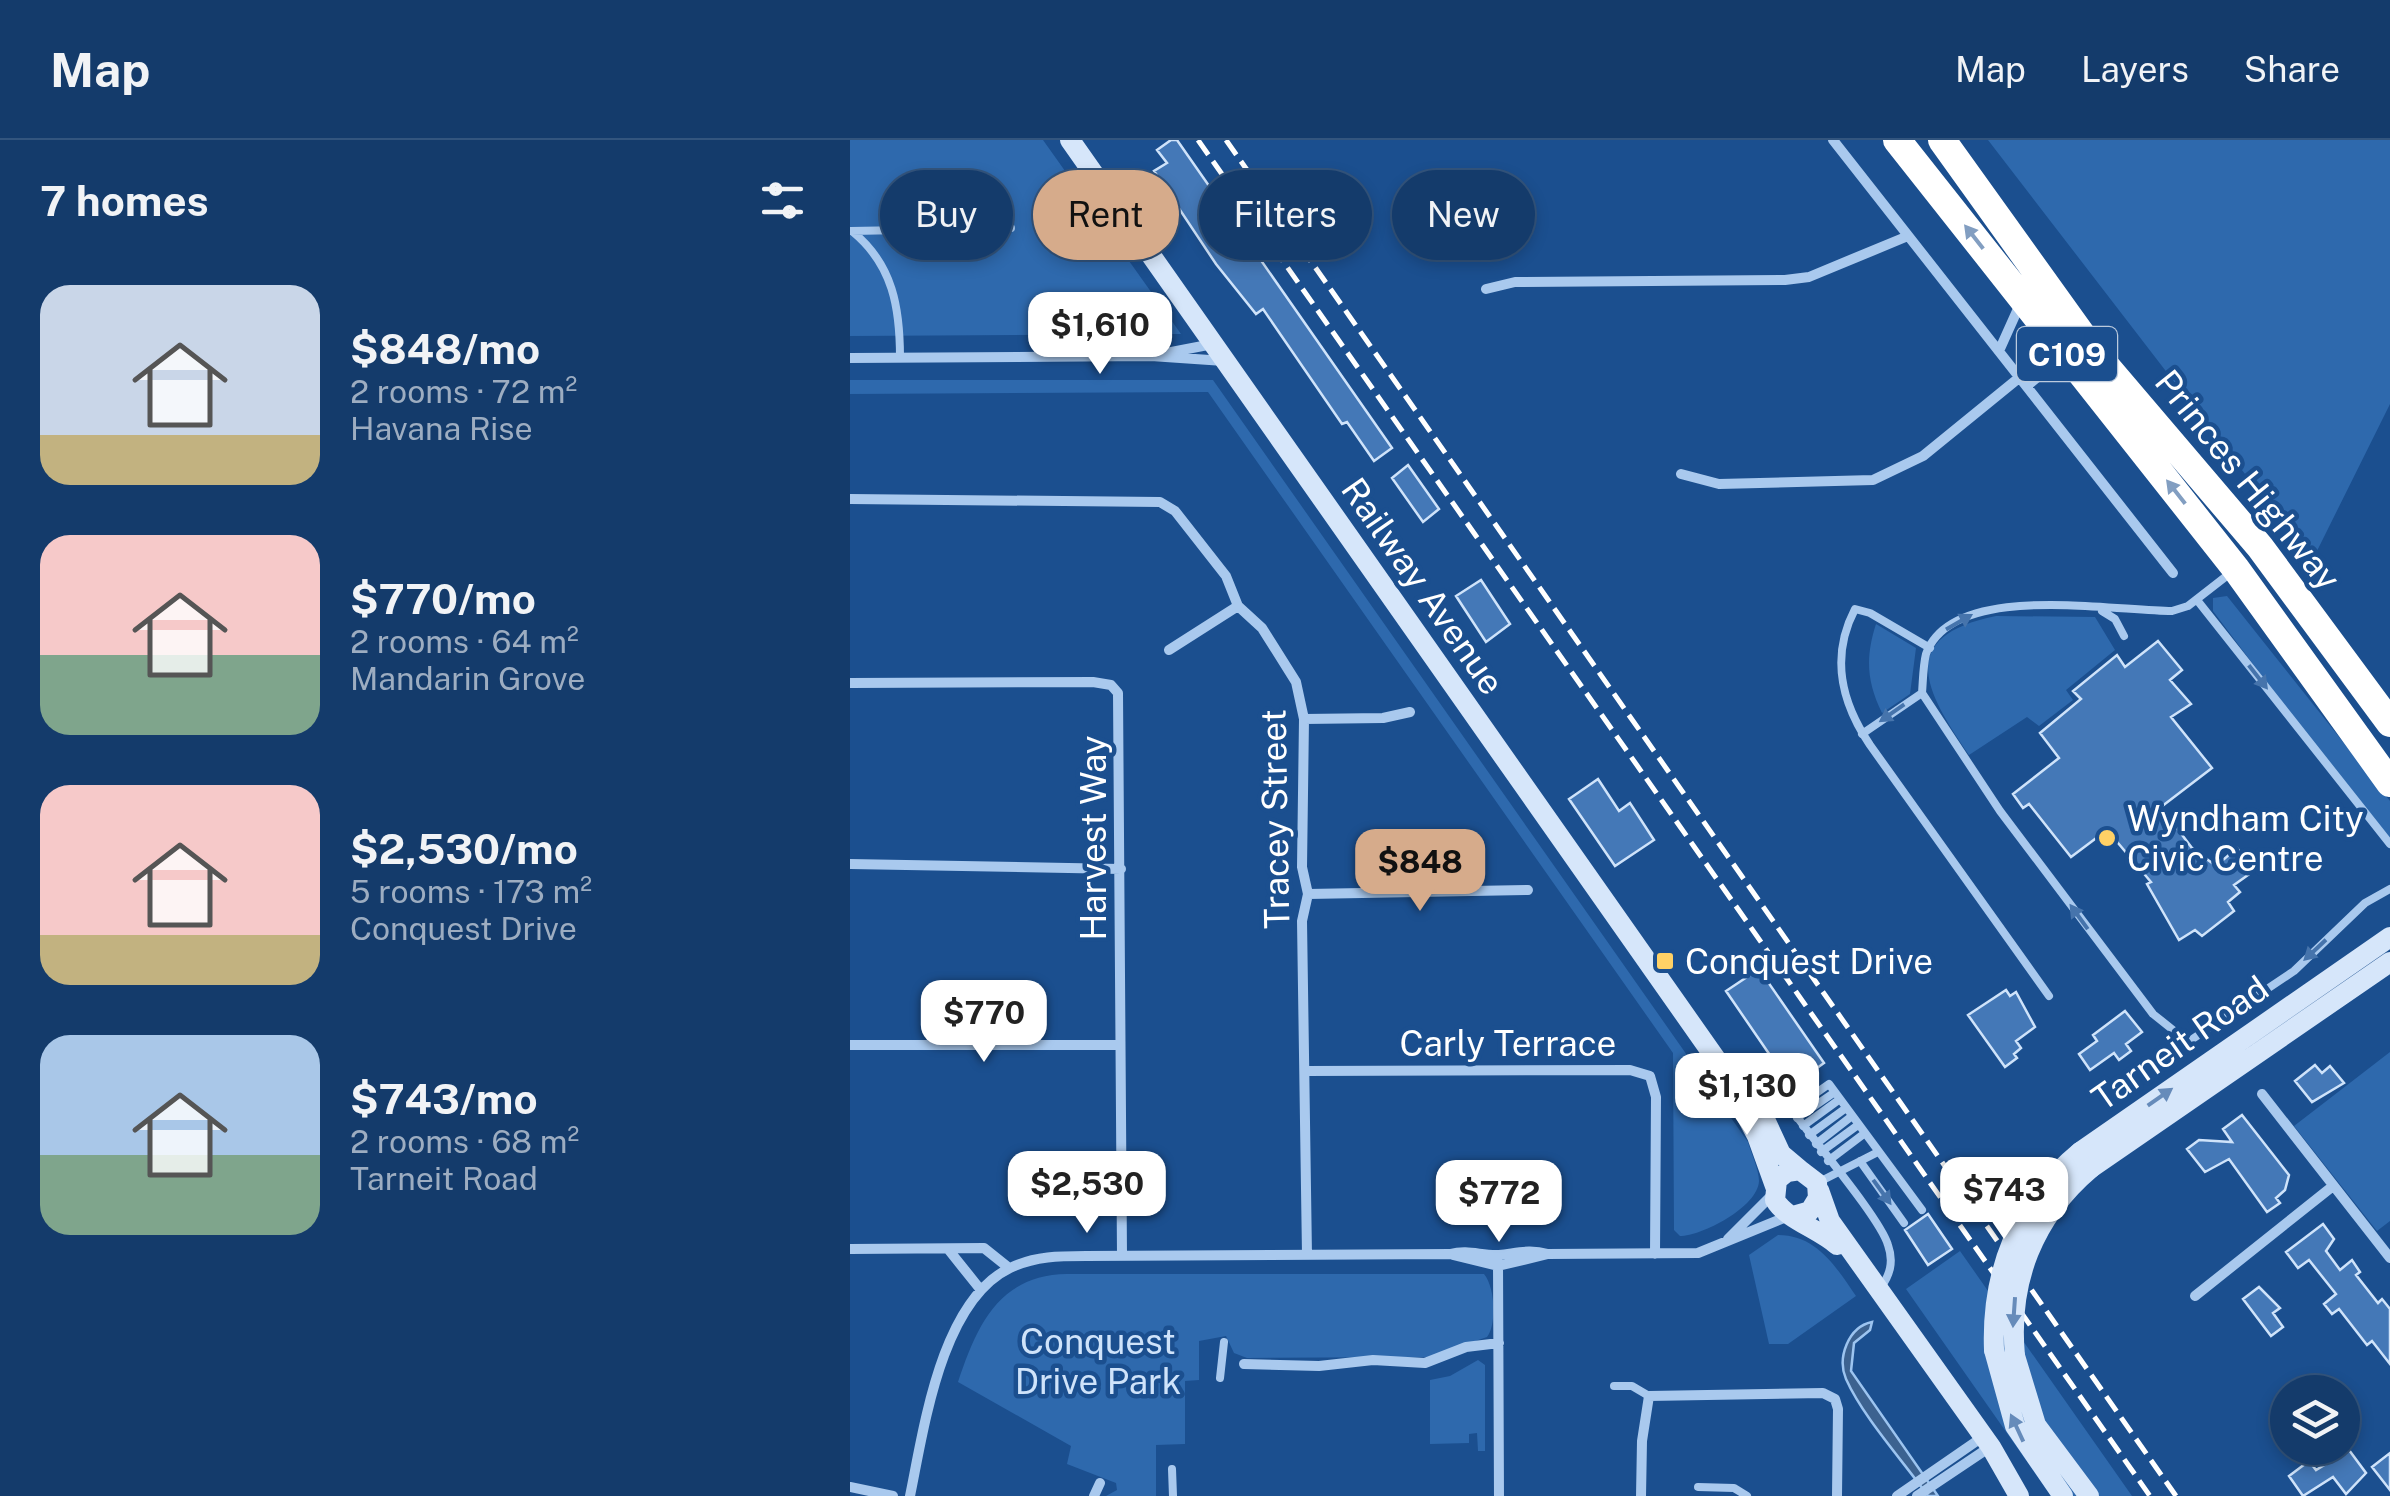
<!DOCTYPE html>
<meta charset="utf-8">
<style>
:root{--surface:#143b6b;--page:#1d4271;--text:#f1f3f6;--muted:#9dadc1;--line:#33557e;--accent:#d6ab8b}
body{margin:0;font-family:"Public Sans",sans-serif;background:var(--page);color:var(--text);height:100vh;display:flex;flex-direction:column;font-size:38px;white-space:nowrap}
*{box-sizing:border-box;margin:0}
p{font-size:32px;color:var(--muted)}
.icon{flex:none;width:55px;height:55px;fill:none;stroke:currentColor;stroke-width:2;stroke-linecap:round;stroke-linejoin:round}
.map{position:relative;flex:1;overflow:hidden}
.drawer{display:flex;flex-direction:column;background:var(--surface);width:850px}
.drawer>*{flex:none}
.top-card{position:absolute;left:30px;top:30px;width:950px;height:90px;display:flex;gap:20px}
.tools{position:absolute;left:1420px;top:1235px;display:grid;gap:20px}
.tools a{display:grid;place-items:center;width:90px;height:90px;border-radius:50%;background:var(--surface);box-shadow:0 5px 15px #0003,0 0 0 2px var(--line);font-size:50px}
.price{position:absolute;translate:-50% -85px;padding:0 22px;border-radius:20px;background:#fff;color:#222;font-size:32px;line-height:65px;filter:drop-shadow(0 2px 5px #0008)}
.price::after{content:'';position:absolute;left:50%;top:60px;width:30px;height:22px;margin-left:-15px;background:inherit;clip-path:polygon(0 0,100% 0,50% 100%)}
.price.on{background:var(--accent);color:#111}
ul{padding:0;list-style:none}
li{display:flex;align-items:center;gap:30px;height:250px;padding:0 40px}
li span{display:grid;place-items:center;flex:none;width:280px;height:200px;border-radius:30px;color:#555}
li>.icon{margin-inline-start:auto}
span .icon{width:120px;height:120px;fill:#fffc;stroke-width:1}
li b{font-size:42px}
h2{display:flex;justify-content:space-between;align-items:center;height:120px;padding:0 40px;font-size:42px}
.pill{padding:0 35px;border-radius:45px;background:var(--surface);box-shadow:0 5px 15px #0003,0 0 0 2px var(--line);font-size:35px;line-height:90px}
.pill.on{background:var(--accent);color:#111}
header{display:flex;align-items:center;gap:60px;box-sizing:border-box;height:140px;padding:0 50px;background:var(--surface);border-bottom:2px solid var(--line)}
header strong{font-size:48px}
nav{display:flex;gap:55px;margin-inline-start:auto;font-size:35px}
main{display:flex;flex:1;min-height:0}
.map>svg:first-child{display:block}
</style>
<header>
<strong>Map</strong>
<nav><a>Map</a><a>Layers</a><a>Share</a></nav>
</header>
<main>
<section class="drawer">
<h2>7 homes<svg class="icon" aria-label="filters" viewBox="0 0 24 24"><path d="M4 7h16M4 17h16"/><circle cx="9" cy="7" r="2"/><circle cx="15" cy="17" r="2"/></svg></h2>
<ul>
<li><span style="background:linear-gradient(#c9d6e8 75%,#c2b280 0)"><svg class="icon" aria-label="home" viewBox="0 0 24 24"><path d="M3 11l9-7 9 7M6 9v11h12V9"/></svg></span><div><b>$848/mo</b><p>2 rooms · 72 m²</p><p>Havana Rise</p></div></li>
<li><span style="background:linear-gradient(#f6c9c9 60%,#7fa58c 0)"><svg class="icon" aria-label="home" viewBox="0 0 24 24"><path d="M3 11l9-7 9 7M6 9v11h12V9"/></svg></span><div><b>$770/mo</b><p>2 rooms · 64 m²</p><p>Mandarin Grove</p></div></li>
<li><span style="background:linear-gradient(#f6c9c9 75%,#c2b280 0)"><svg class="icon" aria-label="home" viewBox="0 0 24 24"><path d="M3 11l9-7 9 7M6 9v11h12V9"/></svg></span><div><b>$2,530/mo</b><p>5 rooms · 173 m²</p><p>Conquest Drive</p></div></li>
<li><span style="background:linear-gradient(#a9c7e8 60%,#7fa58c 0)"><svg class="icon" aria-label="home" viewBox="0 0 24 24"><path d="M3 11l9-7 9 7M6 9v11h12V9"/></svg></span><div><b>$743/mo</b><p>2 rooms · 68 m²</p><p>Tarneit Road</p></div></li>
</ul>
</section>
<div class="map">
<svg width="1540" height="1356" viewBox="0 0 1540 1356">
<rect width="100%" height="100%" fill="#1b4f8f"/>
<path fill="#2e69ad" d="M0,0H193L331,194L0,196Z
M1138,0H1540V264L1462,421Z
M0,240H363L898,1002C901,1013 909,1030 909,1041C908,1067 852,1096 830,1096L824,1090L823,913L358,252L0,254Z
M1377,456L1540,661V706L1363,471V458Z
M1146,476L1245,477L1265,510L1216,550L1223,560L1189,586L1177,577L1119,615C1077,553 1043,497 1146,476Z
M1026,484L1066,508L1060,554L1032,573C1017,542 1015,518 1026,484Z
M1540,912V1081L1527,1091L1444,986Z
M928,1095C967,1095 986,1127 1006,1156L938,1204H919L899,1115Z
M1110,1111L1282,1356H1201L1056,1149Z
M217,1134H634C645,1147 647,1184 637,1197L579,1217L397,1218L384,1213L376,1196L349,1201V1240L335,1241V1304L306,1305V1356H256L267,1350L266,1343L217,1324L221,1306L108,1242C127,1185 149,1135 217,1134Z
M628,1220L635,1225V1311H628L627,1293L619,1294V1303L580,1304V1240L600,1236Z"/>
<path fill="#3c6290" stroke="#9cc4f0" stroke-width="2.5" d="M1022,1182L1020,1190L1004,1203L1001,1231L1088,1356H1078C1053,1321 1013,1277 996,1239C987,1218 998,1187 1022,1182Z"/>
<path fill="#4478b7" stroke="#cfe3fa" stroke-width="2.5" d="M321,0H327L542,308L524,321L497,282L492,284L413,169L406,174L366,124L304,31L317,23L307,10Z
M558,325L589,369L573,382L542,338Z
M631,440L660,484L636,502L606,456Z
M1308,501L1332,530L1320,540L1341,564L1321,577L1362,628L1311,667L1342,708L1366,726L1387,708L1405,730L1384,745L1390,752L1378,762L1384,771L1352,796L1345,790L1329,800L1297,744L1301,742L1257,690L1221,717L1179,664L1173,668L1163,654L1209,618L1190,593L1231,559L1223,551L1267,515L1275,527Z
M748,639L769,671L780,663L804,700L765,726L719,659Z
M909,829L974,923L956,936L963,946L945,959L918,929L926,924L876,851Z
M1156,850L1160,856L1166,852L1185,887L1166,901L1171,908L1164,914L1167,918L1155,927L1118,875Z
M1275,871L1292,892L1276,904L1281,911L1269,920L1264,913L1240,930L1229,914L1247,901L1243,895Z
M1465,925L1472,933L1480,926L1494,943L1462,962L1445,941Z
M1392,975L1439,1035L1435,1050L1426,1058L1430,1063L1417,1072L1379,1019L1355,1032L1337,1009L1349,1000L1382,1002L1373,989Z
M1078,1074L1102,1109L1078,1125L1055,1090Z
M1473,1084L1484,1099L1476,1111L1490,1130L1502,1120L1510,1132L1506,1135L1528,1163L1532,1159L1540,1169V1224L1522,1201L1517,1205L1489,1169L1482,1174L1474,1164L1486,1154L1459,1120L1448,1128L1436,1112Z
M1409,1147L1430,1168L1423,1173L1433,1187L1421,1196L1393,1159Z
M1499,1310L1516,1333L1496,1354L1483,1337L1453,1356L1439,1336L1459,1321L1466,1330Z
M1540,1313V1350L1522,1327Z"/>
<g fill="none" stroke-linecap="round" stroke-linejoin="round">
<path stroke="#a9c9ee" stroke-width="8" d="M1,91L161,88
M3,92C43,125 50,168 50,218
M1383,431L1338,466L1322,471C1261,471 1102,441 1076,514C1073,526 1073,541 1072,553L1150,671L1303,874L1338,902L1444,831L1515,763L1540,749
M1347,460L1540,704
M1252,471L1265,479L1274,496
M1080,508L1020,473L1005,469C980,517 991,562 1020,605L1199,856
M1012,594L1072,553
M947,978L985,952
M953,986L990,959
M959,995L996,968
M966,1004L1002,976
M971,1012L1008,985
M978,1021L1015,993
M1010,1021L1054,1083
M971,1041L1028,1012
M1030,1149C1040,1135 1044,1122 1038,1105C1030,1078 963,1000 942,970L979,944L1072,1070
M370,1238L374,1202
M764,1246H782L799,1256
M322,1329L323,1356
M848,1347L884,1348L897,1356"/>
<path stroke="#a9c9ee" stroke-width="10" d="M983,0L1323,433
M636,149L665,142L935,140L959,137L1058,96
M1149,211L1171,162
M311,214L363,204
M0,218L301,216L374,221
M1177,246L1215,214
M831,334L869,344L1023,340L1073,316L1170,237
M0,359L310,362L325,371L376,436L388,466L412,488L446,542L454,579L452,727L458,754L452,781L457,1115
M319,510L388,466
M0,543L243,542L261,545L268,553L272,1116
M454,579L533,578L560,572
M0,724L271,729
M458,754L678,750
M0,905H269
M456,931L780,930L800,936L806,957L805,1114
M1412,954L1540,1118
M878,1099L922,1055
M0,1109L134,1108L159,1128
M98,1109L130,1149
M603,1115L648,1126L698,1114L848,1113L941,1075
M648,1122L649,1356
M1345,1156L1483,1046
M394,1224L469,1226L523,1220L575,1223L616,1207L649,1203
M0,1347L43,1356
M60,1356C74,1288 91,1161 160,1128C185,1116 210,1116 236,1116L600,1114C619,1109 631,1116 649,1115C668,1113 679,1109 698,1114
M244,1356L250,1343
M791,1356L792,1301L799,1256L973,1253L985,1259L988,1269L987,1356
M1047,1356L1134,1296
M1067,1356L1140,1307"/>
<path stroke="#d6e6fa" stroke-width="20" d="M220,0L873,929L912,973L931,1014L950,1030
M882,949L907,996L925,1046
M1230,1012L1540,797
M1241,1028L1540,822
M969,1050L980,1081L1141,1307L1169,1356
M946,1075L960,1071L968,1058L967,1043L950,1030L937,1032L927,1040L925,1060C936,1079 969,1089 987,1105
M1144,1210L1165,1286L1213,1356
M1165,1216L1186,1285L1239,1356"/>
<path stroke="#fff" stroke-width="28" d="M1047,0L1386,429L1540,643
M1092,0L1244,212L1410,407L1540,583"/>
<path stroke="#fff" stroke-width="5" stroke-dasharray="18 8" stroke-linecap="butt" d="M348,0L1300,1356
M376,0L1326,1356"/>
<path stroke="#d6e6fa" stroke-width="20" d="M1144,1210C1141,1132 1168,1063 1230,1012
M1165,1216C1158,1142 1183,1077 1241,1028"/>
</g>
<defs><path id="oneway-solid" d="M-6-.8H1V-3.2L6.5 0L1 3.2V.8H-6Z" transform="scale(2.5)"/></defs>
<g fill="#829ec1">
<use href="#oneway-solid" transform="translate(1124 97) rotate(-128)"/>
<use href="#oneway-solid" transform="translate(1326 352) rotate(-128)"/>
</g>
<g fill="#4674ac">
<use href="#oneway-solid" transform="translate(1109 482) rotate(-30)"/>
<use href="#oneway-solid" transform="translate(1408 537) rotate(52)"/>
<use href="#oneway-solid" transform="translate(1042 573) rotate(145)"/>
<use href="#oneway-solid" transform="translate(1229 777) rotate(-126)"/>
<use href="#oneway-solid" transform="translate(1465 810) rotate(137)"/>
<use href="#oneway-solid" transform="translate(1032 1052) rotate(54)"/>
</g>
<g fill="#668bba">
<use href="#oneway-solid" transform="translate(1310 957) rotate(-35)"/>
<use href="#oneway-solid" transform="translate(1164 1172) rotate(94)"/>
<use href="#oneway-solid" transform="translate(1167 1288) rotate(-115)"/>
</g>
<g fill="#ffd166" stroke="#1b4f8f" stroke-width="4">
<circle cx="1257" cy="698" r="10"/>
<rect x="805" y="811" width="20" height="20" rx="5"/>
</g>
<g text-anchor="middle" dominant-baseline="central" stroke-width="9" stroke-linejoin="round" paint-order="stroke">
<rect fill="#1b4f8f" stroke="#bbcadd" stroke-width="2.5" x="1167" y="187" width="100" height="54" rx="8"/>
<g font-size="32" font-weight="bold" fill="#fff">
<text x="1217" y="214">C109</text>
</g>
<g font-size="35" fill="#fff" stroke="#1b4f8f">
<text transform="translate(1398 340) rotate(51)">Princes Highway</text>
<text transform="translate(573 446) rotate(55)">Railway Avenue</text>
<text transform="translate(425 679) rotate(-91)">Tracey Street</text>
<text transform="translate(243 698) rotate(-90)">Harvest Way</text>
<text x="658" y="903">Carly Terrace</text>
<text transform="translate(1330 903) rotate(-35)">Tarneit Road</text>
</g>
<g font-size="35" fill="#fff" stroke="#1b4f8f" text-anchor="start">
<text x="1277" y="678">Wyndham City<tspan x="1277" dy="40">Civic Centre</tspan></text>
<text x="835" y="821">Conquest Drive</text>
</g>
<g font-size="35" fill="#cfe3fa" stroke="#1b4f8f">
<text x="248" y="1201">Conquest<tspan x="248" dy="40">Drive Park</tspan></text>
</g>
</g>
</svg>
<div class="tools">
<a><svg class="icon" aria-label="layers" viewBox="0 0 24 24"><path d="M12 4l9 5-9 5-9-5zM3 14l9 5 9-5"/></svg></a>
</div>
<b class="price" style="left:250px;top:237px">$1,610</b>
<b class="price on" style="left:570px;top:774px">$848</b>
<b class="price" style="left:134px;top:925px">$770</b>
<b class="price" style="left:897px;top:998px">$1,130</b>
<b class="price" style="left:237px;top:1096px">$2,530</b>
<b class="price" style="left:1154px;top:1102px">$743</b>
<b class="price" style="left:649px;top:1105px">$772</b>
<div class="top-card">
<a class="pill">Buy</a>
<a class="pill on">Rent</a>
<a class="pill">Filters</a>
<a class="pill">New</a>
</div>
</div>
</main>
